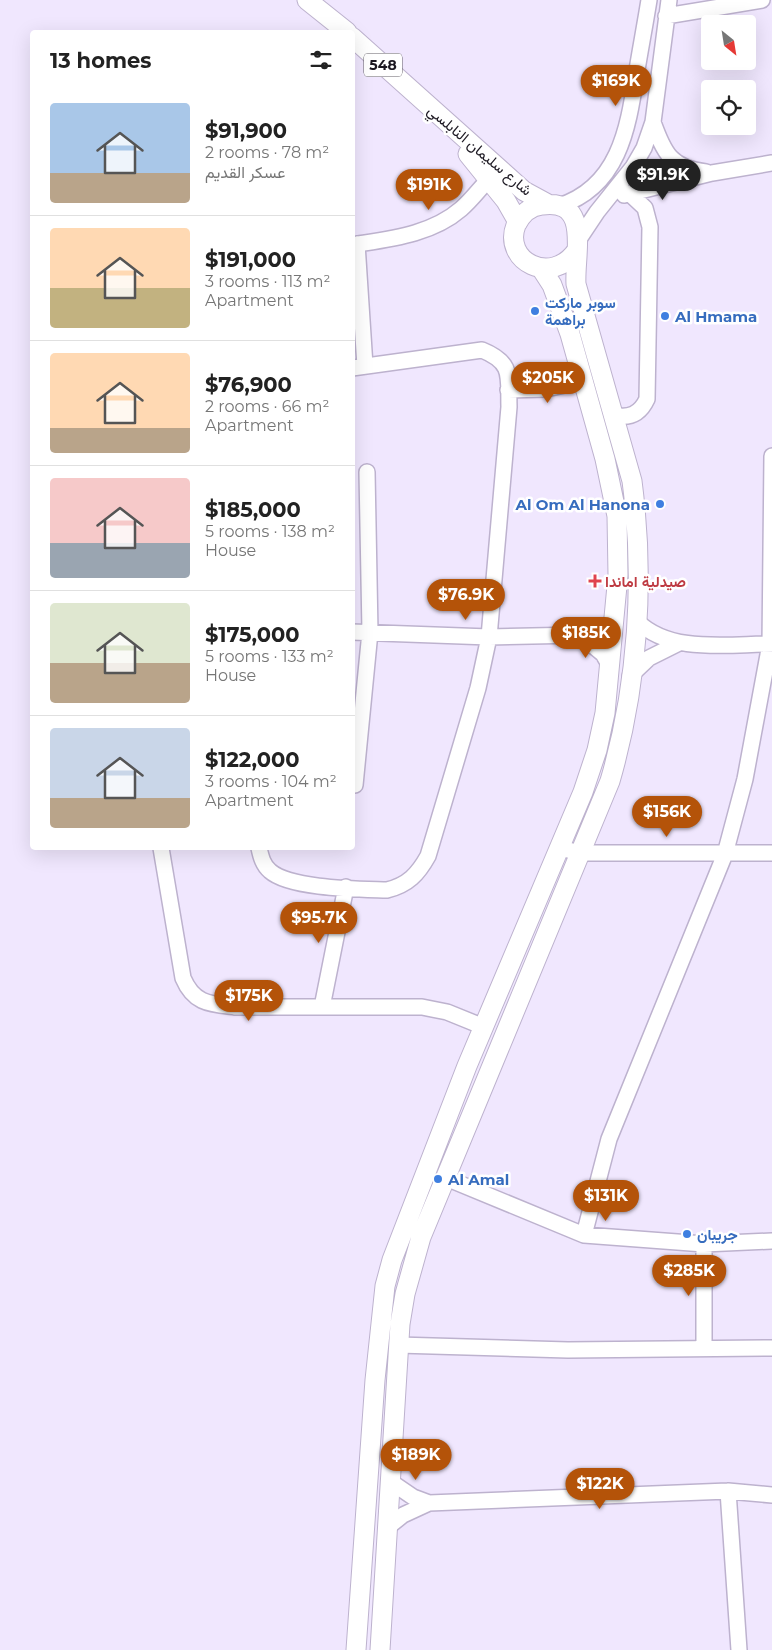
<!DOCTYPE html>
<meta charset="utf-8">
<style>
:root{--surface:#fff;--page:#f2f2f2;--text:#222;--muted:#767676;--line:#e0e0e0;--accent:#b45309}
body{margin:0;font-family:Montserrat,Vazirmatn,sans-serif;background:var(--page);color:var(--text);height:100vh;display:flex;flex-direction:column;font-size:19px;white-space:nowrap}
*{box-sizing:border-box;margin:0}
p{font-size:16px;color:var(--muted)}
.icon{flex:none;width:28px;height:28px;fill:none;stroke:currentColor;stroke-width:2;stroke-linecap:round;stroke-linejoin:round}
.map{position:relative;flex:1;overflow:hidden}
.details{position:absolute;left:30px;top:30px;width:325px;height:820px;display:flex;flex-direction:column;background:var(--surface);border-radius:5px;box-shadow:0 5px 20px #0002}
.details>*{flex:none}
.needle{width:32px;rotate:150deg}
.fabs{position:absolute;left:701px;top:15px;display:grid;gap:10px}
.fabs a{display:grid;place-items:center;width:55px;height:55px;border-radius:5px;background:var(--surface);box-shadow:0 5px 20px #0002;font-size:25px}
.price{position:absolute;translate:-50% -42px;padding:0 11px;border-radius:18px;background:var(--accent);color:#fff;font-size:16px;line-height:32px;filter:drop-shadow(0 1px 2px #0008)}
.price::after{content:'';position:absolute;left:50%;top:30px;width:15px;height:11px;margin-left:-8px;background:inherit;clip-path:polygon(0 0,100% 0,50% 100%)}
.price.on{background:#222;color:#fff}
ul{padding:0;list-style:none}
li{display:flex;align-items:center;gap:15px;height:125px;padding:0 20px}
li+li{border-top:1px solid var(--line)}
li span{display:grid;place-items:center;flex:none;width:140px;height:100px;border-radius:5px;color:#555}
li>.icon{margin-inline-start:auto}
span .icon{width:60px;height:60px;fill:#fffc;stroke-width:1}
li b{font-size:21px}
h2{display:flex;justify-content:space-between;align-items:center;height:60px;padding:0 20px;font-size:21px}
.map>svg:first-child{display:block}
</style>
<div class="map">
<svg width="772" height="1650" viewBox="0 0 772 1650">
<rect width="100%" height="100%" fill="#f0e7fe"/>
<g fill="none" stroke-linecap="round" stroke-linejoin="round">
<defs>
<path id="minor" d="M666,16L762,0
M653,122C664,153 671,168 706,172
M624,195L712,173L772,163
M559,206C618,187 628,130 636,76C640,51 645,25 649,0
M579,239L597,212L633,167L644,148L653,122L669,0
M357,244L365,366
M352,245C389,239 431,235 461,209C473,199 483,184 495,173
M508,390L546,389L583,381
M613,415C629,419 640,414 647,399L650,227L645,208L629,193
M637,621C670,654 728,644 772,644
M352,632L489,637L580,635L602,630L614,620
M580,635L603,654L610,666
M630,676L649,658L679,643
M355,785L370,632L367,472
M161,848L183,978C194,1004 210,1004 235,1007H422L447,1012L484,1027
M259,848C261,857 263,865 270,871C290,889 360,889 387,890C408,885 418,874 428,856L478,688L489,637L509,407C508,377 514,363 482,350L352,368
M560,848L580,853H772
M322,1007L346,887
M446,1178L584,1235L704,1244L772,1241
M584,1235L609,1139L725,854L745,779L770,644L772,456
M704,1244V1349
M398,1345L568,1350L772,1348
M391,1482L413,1497L429,1503L728,1491L772,1495
M728,1491L739,1650
M388,1527L403,1515L429,1503"/>
<path id="major" d="M307,0L347,32
M352,37L524,191L548,204
M468,154L506,201L518,222
M356,1650L375,1380L385,1286L392,1260L467,1066L583,792L597,750L605,713L618,575L617,516L605,459L570,334L552,285L541,268
M380,1650L400,1324L405,1294L421,1237L610,781C638,685 645,580 632,481L576,284C574,256 592,198 542,205C530,206 521,215 516,225C502,261 552,287 577,250"/>
</defs>
<use href="#minor" stroke="#bdb2ce" stroke-width="18"/>
<use href="#major" stroke="#bdb2ce" stroke-width="21"/>
<use href="#minor" stroke="#fff" stroke-width="15"/>
<use href="#major" stroke="#fff" stroke-width="19"/>
</g>
<g fill="#3f7fe0" stroke="#fff" stroke-width="2">
<circle cx="535" cy="311" r="5"/>
<circle cx="665" cy="316" r="5"/>
<circle cx="660" cy="504" r="5"/>
<circle cx="438" cy="1179" r="5"/>
<circle cx="687" cy="1234" r="5"/>
</g>
<path fill="#e0444e" stroke="#fff" stroke-width="2" d="M592.5 573.5h5v5h5v5h-5v5h-5v-5h-5v-5h5z"/>
<g text-anchor="middle" dominant-baseline="central" stroke-width="5" stroke-linejoin="round" paint-order="stroke">
<rect fill="#fff" stroke="#605d64" stroke-width="1" x="364" y="53.5" width="38" height="23" rx="4"/>
<g font-size="14" font-weight="bold" fill="#1c1822">
<text x="383" y="65">548</text>
</g>
<g font-size="15" fill="#1c1822" stroke="#fff">
<text transform="translate(480 150) rotate(40)">شارع سليمان النابلسي</text>
</g>
<g font-size="15" font-weight="bold" fill="#366cbe" stroke="#fff" text-anchor="start">
<text x="545" y="302">سوبر ماركت<tspan x="545" dy="17">براهمة</tspan></text>
<text x="675" y="316">Al Hmama</text>
<text x="650" y="504" text-anchor="end">Al Om Al Hanona</text>
<text x="448" y="1179">Al Amal</text>
<text x="697" y="1234">جريبان</text>
</g>
<g font-size="15" font-weight="bold" fill="#be3a42" stroke="#fff" text-anchor="start">
<text x="605" y="581">صيدلية اماندا</text>
</g>
</g>
</svg>
<div class="fabs">
<a><svg class="needle" viewBox="-14 -14 28 28"><path d="M0-13l5 13h-10z" fill="#e53935"/><path d="M0 13l5-13h-10z" fill="#767676"/></svg></a>
<a><svg class="icon" aria-label="locate" viewBox="0 0 24 24"><circle cx="12" cy="12" r="6"/><path d="M12 2v4M12 18v4M2 12h4M18 12h4"/></svg></a>
</div>
<b class="price" style="left:616px;top:107px">$169K</b>
<b class="price on" style="left:663px;top:201px">$91.9K</b>
<b class="price" style="left:429px;top:211px">$191K</b>
<b class="price" style="left:548px;top:404px">$205K</b>
<b class="price" style="left:466px;top:621px">$76.9K</b>
<b class="price" style="left:586px;top:659px">$185K</b>
<b class="price" style="left:667px;top:838px">$156K</b>
<b class="price" style="left:319px;top:944px">$95.7K</b>
<b class="price" style="left:249px;top:1022px">$175K</b>
<b class="price" style="left:606px;top:1222px">$131K</b>
<b class="price" style="left:689px;top:1297px">$285K</b>
<b class="price" style="left:416px;top:1481px">$189K</b>
<b class="price" style="left:600px;top:1510px">$122K</b>
<section class="details">
<h2>13 homes<svg class="icon" aria-label="filters" viewBox="0 0 24 24"><path d="M4 7h16M4 17h16"/><circle cx="9" cy="7" r="2"/><circle cx="15" cy="17" r="2"/></svg></h2>
<ul>
<li><span style="background:linear-gradient(#a9c7e8 70%,#b9a48a 0)"><svg class="icon" aria-label="home" viewBox="0 0 24 24"><path d="M3 11l9-7 9 7M6 9v11h12V9"/></svg></span><div><b>$91,900</b><p>2 rooms · 78 m²</p><p>عسكر القديم</p></div></li>
<li><span style="background:linear-gradient(#ffd9b3 60%,#c2b280 0)"><svg class="icon" aria-label="home" viewBox="0 0 24 24"><path d="M3 11l9-7 9 7M6 9v11h12V9"/></svg></span><div><b>$191,000</b><p>3 rooms · 113 m²</p><p>Apartment</p></div></li>
<li><span style="background:linear-gradient(#ffd9b3 75%,#b9a48a 0)"><svg class="icon" aria-label="home" viewBox="0 0 24 24"><path d="M3 11l9-7 9 7M6 9v11h12V9"/></svg></span><div><b>$76,900</b><p>2 rooms · 66 m²</p><p>Apartment</p></div></li>
<li><span style="background:linear-gradient(#f6c9c9 65%,#9aa5b1 0)"><svg class="icon" aria-label="home" viewBox="0 0 24 24"><path d="M3 11l9-7 9 7M6 9v11h12V9"/></svg></span><div><b>$185,000</b><p>5 rooms · 138 m²</p><p>House</p></div></li>
<li><span style="background:linear-gradient(#dfe7d0 60%,#b9a48a 0)"><svg class="icon" aria-label="home" viewBox="0 0 24 24"><path d="M3 11l9-7 9 7M6 9v11h12V9"/></svg></span><div><b>$175,000</b><p>5 rooms · 133 m²</p><p>House</p></div></li>
<li><span style="background:linear-gradient(#c9d6e8 70%,#b9a48a 0)"><svg class="icon" aria-label="home" viewBox="0 0 24 24"><path d="M3 11l9-7 9 7M6 9v11h12V9"/></svg></span><div><b>$122,000</b><p>3 rooms · 104 m²</p><p>Apartment</p></div></li>
</ul>
</section>
</div>
